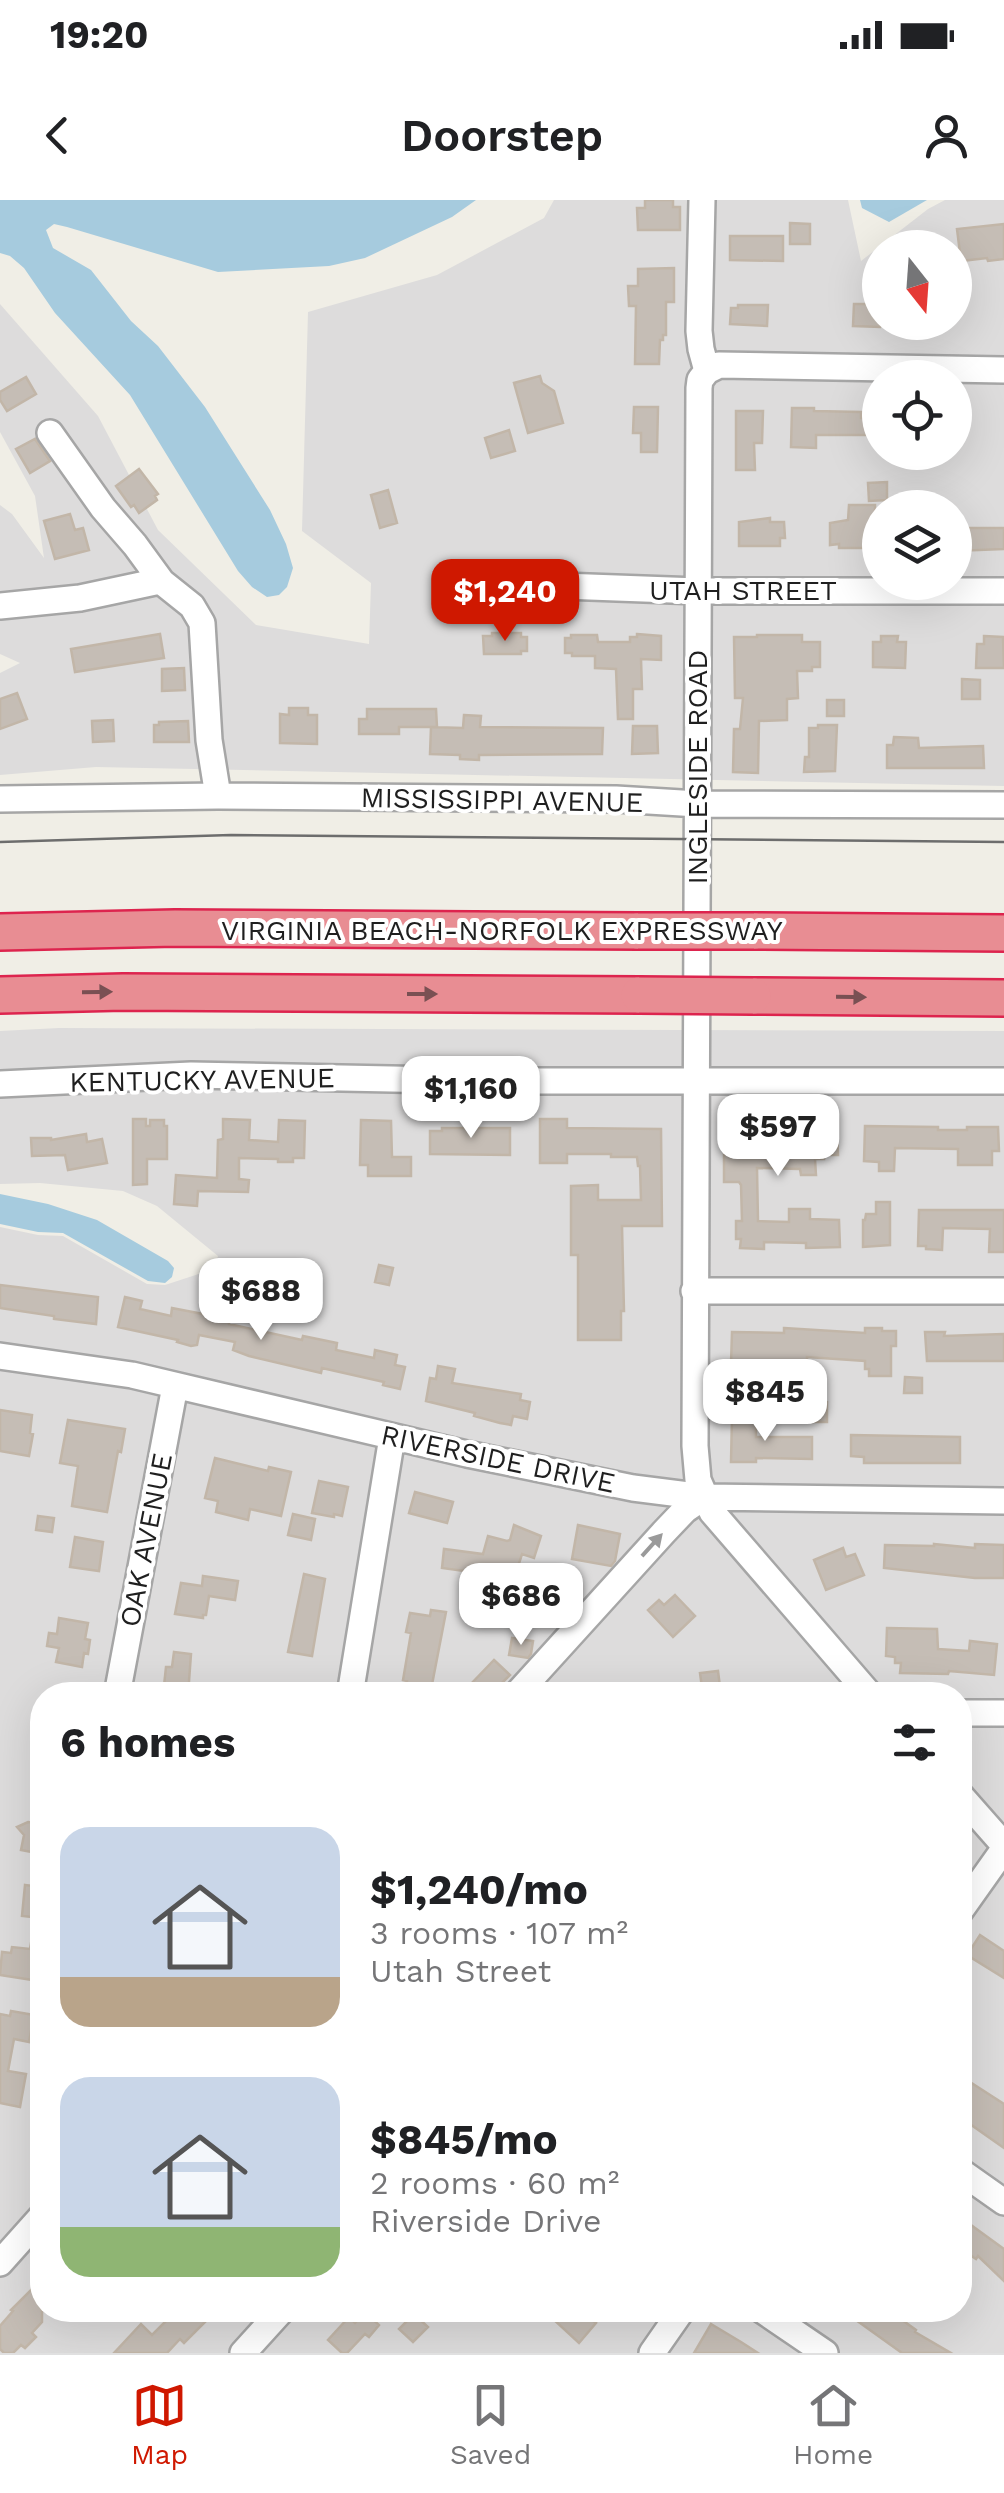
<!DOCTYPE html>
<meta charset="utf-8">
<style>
:root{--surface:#fff;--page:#f2f2f2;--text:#202124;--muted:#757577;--line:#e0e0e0;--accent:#cf1800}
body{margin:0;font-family:"Work Sans",sans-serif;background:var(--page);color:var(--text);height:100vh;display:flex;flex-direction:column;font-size:38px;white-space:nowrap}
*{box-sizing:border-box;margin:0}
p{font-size:32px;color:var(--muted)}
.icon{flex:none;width:55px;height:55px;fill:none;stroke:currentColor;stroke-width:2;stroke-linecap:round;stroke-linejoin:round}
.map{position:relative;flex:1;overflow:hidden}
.sheet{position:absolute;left:30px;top:1482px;width:942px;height:640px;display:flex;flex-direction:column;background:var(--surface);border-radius:40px;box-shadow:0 10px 40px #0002}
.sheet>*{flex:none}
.needle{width:65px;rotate:163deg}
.tools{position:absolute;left:862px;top:30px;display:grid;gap:20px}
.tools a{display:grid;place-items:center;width:110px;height:110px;border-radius:50%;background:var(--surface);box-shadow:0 10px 40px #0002;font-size:50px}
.price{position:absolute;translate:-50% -85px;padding:0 22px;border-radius:20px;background:#fff;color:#222;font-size:32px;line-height:65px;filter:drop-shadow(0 2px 5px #0008)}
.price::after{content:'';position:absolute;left:50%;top:60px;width:30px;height:22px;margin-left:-15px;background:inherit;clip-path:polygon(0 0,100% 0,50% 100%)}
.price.selected{background:var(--accent);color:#fff}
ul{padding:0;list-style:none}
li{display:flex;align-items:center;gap:30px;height:250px;padding:0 30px}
li span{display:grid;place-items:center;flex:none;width:280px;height:200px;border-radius:30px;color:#555}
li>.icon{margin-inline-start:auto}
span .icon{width:120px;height:120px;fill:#fffc;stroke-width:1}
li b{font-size:42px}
h2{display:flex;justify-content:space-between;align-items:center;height:120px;padding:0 30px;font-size:42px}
.status{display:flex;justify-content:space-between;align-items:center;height:70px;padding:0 50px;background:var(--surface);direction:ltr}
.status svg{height:28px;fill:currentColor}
header{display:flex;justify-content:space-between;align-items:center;height:130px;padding:0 30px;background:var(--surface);font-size:45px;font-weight:600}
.menu{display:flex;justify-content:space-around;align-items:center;height:140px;border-top:2px solid var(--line);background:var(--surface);font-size:28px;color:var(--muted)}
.menu a{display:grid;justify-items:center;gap:5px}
.menu .selected{color:var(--accent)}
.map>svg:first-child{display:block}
</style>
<div class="status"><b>19:20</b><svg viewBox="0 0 49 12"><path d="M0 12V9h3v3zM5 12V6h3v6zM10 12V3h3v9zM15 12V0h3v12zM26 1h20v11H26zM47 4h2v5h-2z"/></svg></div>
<header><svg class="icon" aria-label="back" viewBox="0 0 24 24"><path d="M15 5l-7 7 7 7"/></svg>Doorstep<svg class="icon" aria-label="person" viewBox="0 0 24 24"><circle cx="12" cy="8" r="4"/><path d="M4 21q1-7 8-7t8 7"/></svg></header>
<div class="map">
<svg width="1004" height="2153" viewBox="0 0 1004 2153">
<rect width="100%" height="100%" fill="#f0eee6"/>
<path fill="#dddcdc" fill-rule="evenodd" d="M554,0H848L861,61L928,9L945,0H1004V586L96,567L0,575V473L20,463L0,454V305L12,314L44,358L35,296L0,232V104L98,216L158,330L256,425L369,444L371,383L302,331L308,112L437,75L544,18ZM880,48H955V122H880ZM880,178H955V252H880ZM880,308H955V382H880Z
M59,828L1004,831V2153H0V1027L38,1035L63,1036L147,1084L165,1085L214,1069L218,1056L157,1006L123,991L40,983L0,984V831ZM42,1495H960V2110H42Z"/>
<path fill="#a6cbde" d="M0,0H476L452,17L365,58L329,66L218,72L67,27L54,24L46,30L53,48L91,70L131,121L158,146L205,207L270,310L286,344L293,368L287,387L279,395L267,397L252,387L238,371L130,195L55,113L24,68L10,56L0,53Z
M860,0H927L889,22L862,8Z
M0,994L48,1004L97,1020L168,1061L174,1068L172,1077L165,1083L148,1081L63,1033L38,1032L0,1024Z"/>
<path fill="#c5bdb5" stroke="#c2b6a8" stroke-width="2.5" d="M645,0H673V7H680V30H638L637,8H645Z
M790,23L810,24V44H790Z
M1004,24V59L988,61L987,58L961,61L957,29Z
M730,36H783V61L730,60Z
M674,68V102H666V135H663V140H660L659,164H635L636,106H629L628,86H638V69Z
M854,104H880V127L853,126Z
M738,105H768L767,126L730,124L731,108H738Z
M540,176L542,183L554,191L563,223L528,233L514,183Z
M26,177L36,194L7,211L0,200V192Z
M634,207H658L657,252H641V233H633Z
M792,208H814V211L861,212V218L868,219V235H816V248L791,247Z
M736,211H763L762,243H754L755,270H736Z
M509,230L515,251L491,258L485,238Z
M35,239L50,261L30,273L16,249Z
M139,269L158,294L155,296L157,300L139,313L134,305L131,307L116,286Z
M887,282V300L869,301L868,283Z
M388,290L397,323L380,328L371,295Z
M849,305H875V348H839V344L830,345V323L848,320Z
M70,314L75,330L83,328L89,350L55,359L44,321Z
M770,318V322H784L785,338H780V346H739V322Z
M955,328H1004V349L955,351Z
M492,433H521V437H527V451H521V454H484L483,436H492Z
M160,434L164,458L75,472L71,449Z
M637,434L661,436V460L641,459L642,489H633V519H618L616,469L595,468V456H572V453H565V438H571V435H597L598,442H630V437H637Z
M757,435H802V442H820V467H812V471H797L798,498L787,499V520L759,521L758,573L733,572L734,529H740L743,498H735L734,437H757Z
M881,436H898L897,442H906L905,468L873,467V442H881Z
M984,436L1003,437L1004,468H976L977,444H984Z
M184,468L185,490L162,491V469Z
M962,479L980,480V499H962Z
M17,493L27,519L0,529V499Z
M827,500H844V516H827Z
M289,508H308V515H317V544L280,543V514L289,515Z
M367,509H436L437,527H399V534H359V519H367Z
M464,515L481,516L480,527L603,528L602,554L479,555V560L460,559V555L430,554L431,527L463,528Z
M113,520L114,541L93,542L92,521Z
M188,521L189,542H154V525H159V522Z
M818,525H837L835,571L804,572L805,557H809V528H818Z
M633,526H657L658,553L632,554Z
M894,537L918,538L919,548L983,546L984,568H887V545H893Z
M133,919H146V926H150V920H164V926H167V959H147V984L133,985Z
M223,919L250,920L249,940L278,942L279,920L305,921L304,958H293V962H278V959L239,958V979L249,980L248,992L198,991L197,1006L174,1004L176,975L217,978L218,940L223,939Z
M540,919H567V928L661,929L662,1026H622L624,1111H621V1140H578V1055H571V986L598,985V1000H641L640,966H638L637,957H611V954H567V963H540Z
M361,920L391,921L392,957H411V976H368V965H360Z
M724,922L771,923V927L808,928V925L837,924L838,955H824V959H815L816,975H801L800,969L757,968L758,1021L789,1022V1009H810V1019L839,1020L840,1047L806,1048V1043L764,1042V1049L740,1048L741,1039H736V1021H742L741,985L739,982H724Z
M865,926L938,927V930H967V927H998L999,951H992V965H958V949L895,948L894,971H879V962L864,961Z
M442,928H510V955L430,954V931H442Z
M86,934L87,942L102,939L107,963L68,970L65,955L32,956L31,938H51V940Z
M876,1002H890V1045L863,1047V1020H865L866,1014H876Z
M919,1010H1004V1052H989L990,1029L943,1028L942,1050L926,1049V1046H918Z
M379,1065L393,1068L389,1085L375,1082Z
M0,1085L98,1097L96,1124L54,1119V1116L0,1108Z
M125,1097L142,1101L140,1109L171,1116L172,1108L203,1114L204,1107L231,1114L229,1124L302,1140L303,1136L337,1143L336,1150L374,1158L375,1150L397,1155L395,1165L405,1167L400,1189L383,1185L384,1182L322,1168L321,1173L249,1156L233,1150L235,1142L199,1135L197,1145L191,1146L177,1142L178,1140L118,1127Z
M784,1128L865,1133V1128H882V1131H896V1146H891V1176H869V1169H865V1161L807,1157V1168H770V1174L744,1173V1164H731L732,1132L784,1133Z
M925,1132H945L944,1136L1004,1134V1161H927Z
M438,1166L455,1169L452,1183L521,1194L520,1200L530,1202L527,1219L513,1216L511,1225L500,1223L474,1216L475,1213L426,1201L430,1178L436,1179Z
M905,1177L922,1178V1193H904Z
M827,1202V1222H812L811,1203Z
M0,1210L32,1215L30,1233L33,1234L29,1256L0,1251Z
M732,1217H756V1237H812V1259L756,1258V1262H731Z
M68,1220L125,1229L121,1252L118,1251L107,1312L72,1306L78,1266L60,1263Z
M851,1235L960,1237V1263H864V1257L851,1256Z
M215,1258L268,1271L269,1267L291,1272L281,1316L250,1309L248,1320L216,1312L218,1301L205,1298Z
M319,1281L348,1287L342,1316L334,1314V1317L312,1313Z
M415,1292L453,1302L447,1323L409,1313Z
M293,1314L315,1319L311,1340L288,1335Z
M38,1316L54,1318L52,1332L36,1330Z
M514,1325L541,1336L534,1358L522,1354L511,1388L478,1377L479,1373L442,1368L444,1349L483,1354L488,1336L507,1341L510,1340Z
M578,1325L620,1334L615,1361L611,1366L572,1359Z
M75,1337L103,1342L99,1371L70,1367Z
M934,1344L975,1348V1344L1004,1345V1378H975L884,1368L885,1345L934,1346Z
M843,1348L846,1357L855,1354L864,1375L826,1390L814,1360Z
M304,1374L325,1379L312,1456L288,1452Z
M203,1376L238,1381L235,1400L209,1396L206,1415H203V1418L175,1414L181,1383L202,1386Z
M675,1395L695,1416L673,1437L648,1410L659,1400L664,1405Z
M431,1410L446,1412L430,1495L405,1493L407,1481L403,1480L411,1433L406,1432L410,1413L430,1416Z
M59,1418L88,1423L85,1439L90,1440L88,1454L84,1453L82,1467L56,1462L59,1448L47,1446L49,1433L57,1434Z
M887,1428L937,1429L938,1449L969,1451L970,1441L997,1444L994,1475L949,1471L948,1474L900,1473L901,1463H895V1457L886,1456Z
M512,1438L533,1441L531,1454L528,1458L509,1455Z
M174,1452L191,1454L188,1495H163L166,1467H172Z
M494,1460L510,1475L490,1495H480L470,1485Z
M718,1471L721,1495H703L700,1473Z
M28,1622L42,1624V1654L21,1650L24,1635L17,1627Z
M25,1685L42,1687V1718L22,1716Z
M35,1720L42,1721V1757L39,1781L0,1775L2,1752L11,1753L12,1747L30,1749Z
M980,1735L1004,1751V1778L967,1755Z
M11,1811L34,1815L29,1842L14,1839L8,1871L26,1874L20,1907L0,1903V1814L10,1816Z
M970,1882L1004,1904V1948L960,1917V1897Z
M960,2017L1004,2049V2081L978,2056L976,2059L960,2048Z
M42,2079V2122L32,2133L36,2137L25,2148L21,2145L13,2153H4L0,2149V2126L13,2111L11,2110Z
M177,2110H217L184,2143L180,2139L167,2153H114L141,2124L152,2135Z
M561,2110H601L592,2120L596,2123L579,2143L553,2119Z
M842,2110H888L916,2130L915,2132L951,2153H902Z
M365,2112L379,2125L369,2137L365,2134L347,2153H342L328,2140L349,2117L355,2123Z
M414,2114L428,2127L413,2142L399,2129Z
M711,2124L741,2142L758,2153H694Z"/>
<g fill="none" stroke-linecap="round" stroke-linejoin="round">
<defs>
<path id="minor" d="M702,0L699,131L701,149L707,171L700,180L699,188L695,1246L698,1280L712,1312L870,1495
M707,171L719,165L1004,170
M50,233L103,308L135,345L162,382L192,406L202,423L209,540L218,596
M482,383L698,391H1004
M0,406L80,398L155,382H162
M0,599L218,596L616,599L698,604L1004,605
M0,884L191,875L492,881H1004
M694,1091H1004
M0,1156L132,1175L467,1254L633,1288L704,1297L1004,1301
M117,1495L175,1186
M350,1495L392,1237
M516,1495L664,1332L685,1310L704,1297
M960,1513H1004
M960,1595L1004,1645
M960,1711L1004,1649
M960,1971L1004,2002
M0,2063L42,2016
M762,2110L825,2153
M243,2153L282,2110
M652,2153L682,2110"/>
<path id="highway" d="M754,731L1004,733
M0,732L175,728L638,731
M0,795L123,792L639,795
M753,796L1004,798"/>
</defs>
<use href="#minor" stroke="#a6a6a6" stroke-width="30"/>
<use href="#highway" stroke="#dd244e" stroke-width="40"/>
<use href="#minor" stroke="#fff" stroke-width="25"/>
<use href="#highway" stroke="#e88d93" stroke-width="35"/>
<path stroke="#6d6d6d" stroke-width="2.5" d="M0,642L231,635L1004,642"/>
<defs>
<path id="highway-bridge" d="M638,731H754
M639,795L753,796"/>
</defs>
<use href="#highway-bridge" stroke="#dd244e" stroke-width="40" stroke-linecap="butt"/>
<use href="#highway-bridge" stroke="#e88d93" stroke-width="35"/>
</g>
<defs><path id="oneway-solid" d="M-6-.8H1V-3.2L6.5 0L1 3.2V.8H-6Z" transform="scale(2.5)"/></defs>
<g fill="#795053">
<use href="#oneway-solid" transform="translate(97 792) rotate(-1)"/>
<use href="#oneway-solid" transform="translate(422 794)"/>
<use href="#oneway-solid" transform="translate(851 797) rotate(1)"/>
</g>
<use fill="#9a9a9a" href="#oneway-solid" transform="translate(652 1345) rotate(-48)"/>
<g text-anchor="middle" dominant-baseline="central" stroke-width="8" stroke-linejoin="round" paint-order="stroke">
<g font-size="28" fill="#1f1f1f" stroke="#fff">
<text x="743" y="390">UTAH STREET</text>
<text transform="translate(697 567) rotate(-90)">INGLESIDE ROAD</text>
<text transform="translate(502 600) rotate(1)">MISSISSIPPI AVENUE</text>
<text x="502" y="730">VIRGINIA BEACH-NORFOLK EXPRESSWAY</text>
<text transform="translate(202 880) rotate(-1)">KENTUCKY AVENUE</text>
<text transform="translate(498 1259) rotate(12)">RIVERSIDE DRIVE</text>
<text transform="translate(146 1340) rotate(-79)">OAK AVENUE</text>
</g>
</g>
</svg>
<div class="tools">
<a><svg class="needle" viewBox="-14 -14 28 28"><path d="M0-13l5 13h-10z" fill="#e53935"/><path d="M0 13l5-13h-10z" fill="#757577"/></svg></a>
<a><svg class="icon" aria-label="locate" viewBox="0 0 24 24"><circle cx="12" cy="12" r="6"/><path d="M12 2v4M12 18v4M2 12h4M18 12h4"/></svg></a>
<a><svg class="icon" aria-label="layers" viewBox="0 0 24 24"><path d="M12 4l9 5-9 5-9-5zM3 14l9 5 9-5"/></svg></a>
</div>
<b class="price selected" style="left:505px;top:444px">$1,240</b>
<b class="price" style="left:471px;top:941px">$1,160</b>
<b class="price" style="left:778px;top:979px">$597</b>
<b class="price" style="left:261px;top:1143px">$688</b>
<b class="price" style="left:765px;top:1244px">$845</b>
<b class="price" style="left:521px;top:1448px">$686</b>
<section class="sheet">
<h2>6 homes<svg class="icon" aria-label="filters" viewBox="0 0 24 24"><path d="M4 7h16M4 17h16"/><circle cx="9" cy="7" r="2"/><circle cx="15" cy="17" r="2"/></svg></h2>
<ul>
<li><span style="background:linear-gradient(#c9d6e8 75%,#b9a48a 0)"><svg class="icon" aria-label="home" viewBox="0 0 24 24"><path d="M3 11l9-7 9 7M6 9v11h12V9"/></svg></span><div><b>$1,240/mo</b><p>3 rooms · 107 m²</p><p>Utah Street</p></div></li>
<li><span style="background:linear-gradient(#c9d6e8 75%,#8fb573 0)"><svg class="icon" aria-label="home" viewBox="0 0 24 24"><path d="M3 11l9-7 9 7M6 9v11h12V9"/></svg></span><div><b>$845/mo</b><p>2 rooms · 60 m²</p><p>Riverside Drive</p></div></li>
</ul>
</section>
</div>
<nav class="menu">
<a class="selected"><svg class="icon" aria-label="map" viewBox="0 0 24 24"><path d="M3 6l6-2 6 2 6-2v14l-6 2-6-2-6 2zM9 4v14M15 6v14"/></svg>Map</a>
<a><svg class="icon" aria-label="saved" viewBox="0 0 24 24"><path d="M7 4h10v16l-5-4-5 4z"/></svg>Saved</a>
<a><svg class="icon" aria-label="home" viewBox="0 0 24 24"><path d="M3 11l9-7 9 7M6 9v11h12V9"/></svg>Home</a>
</nav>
